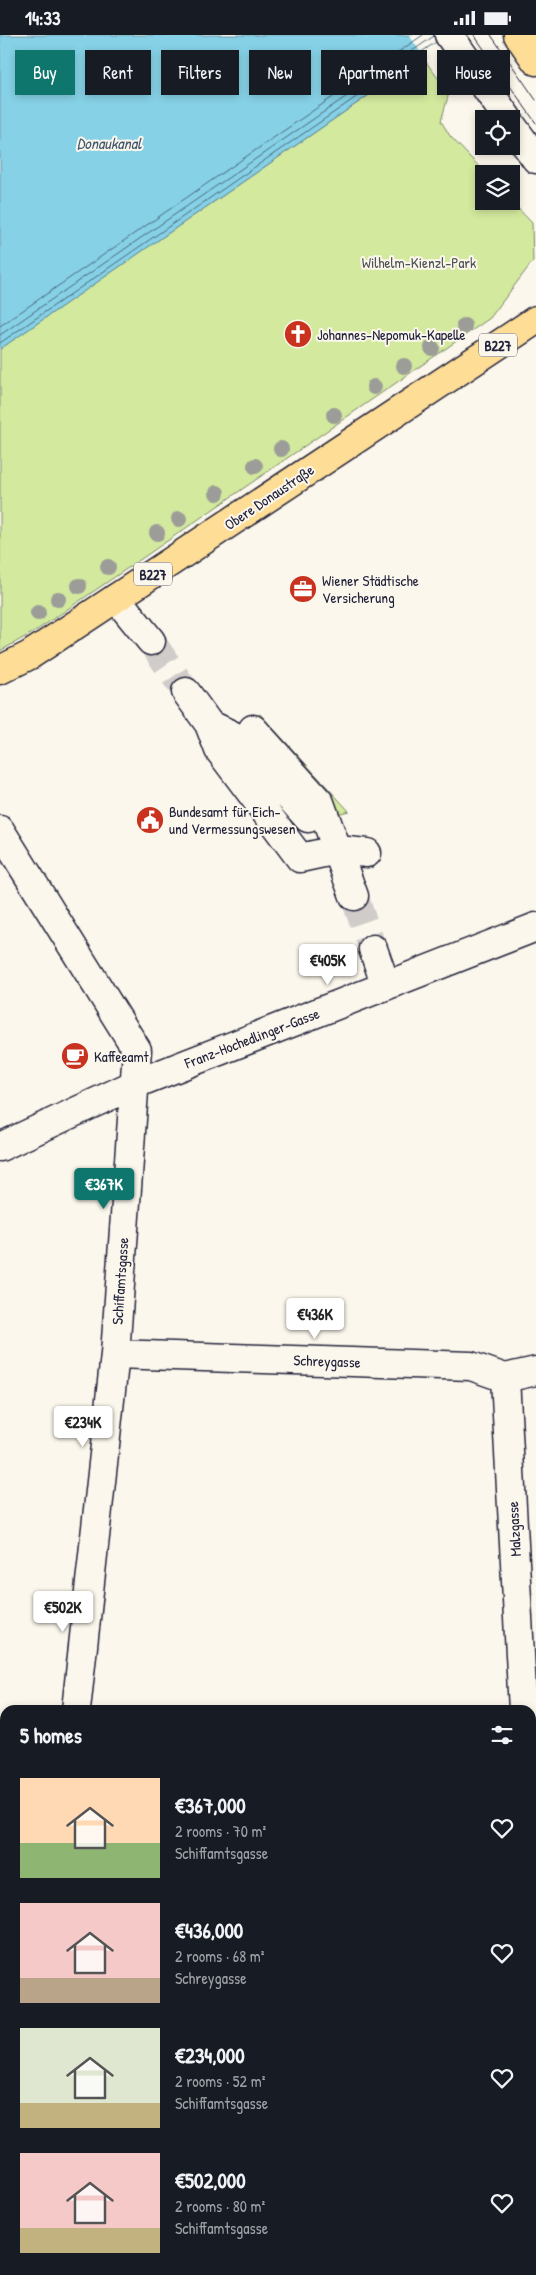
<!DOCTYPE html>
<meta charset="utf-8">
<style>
:root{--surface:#171b24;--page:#20242c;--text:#f1f3f6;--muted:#9ea1a6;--accent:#0f766e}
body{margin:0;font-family:"Patrick Hand",sans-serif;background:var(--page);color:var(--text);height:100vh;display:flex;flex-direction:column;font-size:19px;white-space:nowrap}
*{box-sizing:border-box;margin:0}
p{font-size:16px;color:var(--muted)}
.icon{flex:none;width:28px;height:28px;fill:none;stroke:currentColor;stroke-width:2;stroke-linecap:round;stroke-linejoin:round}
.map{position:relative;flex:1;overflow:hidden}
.drawer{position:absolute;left:0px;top:1670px;width:536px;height:570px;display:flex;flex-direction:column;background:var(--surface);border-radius:15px 15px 0 0;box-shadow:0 2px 8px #0003}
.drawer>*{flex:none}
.guide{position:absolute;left:15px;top:15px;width:506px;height:45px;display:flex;gap:10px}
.tools{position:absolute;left:475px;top:75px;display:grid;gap:10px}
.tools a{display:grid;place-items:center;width:45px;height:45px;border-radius:0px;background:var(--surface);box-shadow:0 2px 8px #0003;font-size:25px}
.price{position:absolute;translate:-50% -42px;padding:0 11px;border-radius:5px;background:#fff;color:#222;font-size:16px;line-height:32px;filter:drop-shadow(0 1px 2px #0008)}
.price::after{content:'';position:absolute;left:50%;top:30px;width:15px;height:11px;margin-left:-8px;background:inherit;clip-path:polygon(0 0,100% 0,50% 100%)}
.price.current{background:var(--accent);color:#fff}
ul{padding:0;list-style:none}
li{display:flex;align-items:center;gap:15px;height:125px;padding:0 20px}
li span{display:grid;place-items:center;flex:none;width:140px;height:100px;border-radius:0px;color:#555}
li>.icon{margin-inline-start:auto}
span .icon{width:60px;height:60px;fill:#fffc;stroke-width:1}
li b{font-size:21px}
h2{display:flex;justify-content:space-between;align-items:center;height:60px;padding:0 20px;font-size:21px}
.pill{padding:0 18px;border-radius:0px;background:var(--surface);box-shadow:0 2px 8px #0003;font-size:18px;line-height:45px}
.pill.current{background:var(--accent);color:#fff}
.status{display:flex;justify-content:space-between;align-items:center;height:35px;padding:0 25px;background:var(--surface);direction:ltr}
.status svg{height:14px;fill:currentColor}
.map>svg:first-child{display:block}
</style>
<div class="status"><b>14:33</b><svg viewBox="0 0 49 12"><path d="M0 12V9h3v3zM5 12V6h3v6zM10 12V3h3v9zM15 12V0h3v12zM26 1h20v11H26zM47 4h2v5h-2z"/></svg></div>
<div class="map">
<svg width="536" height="2240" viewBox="0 0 536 2240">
<rect width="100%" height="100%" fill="#fbf7ec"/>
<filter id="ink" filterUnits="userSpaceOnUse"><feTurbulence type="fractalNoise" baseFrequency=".02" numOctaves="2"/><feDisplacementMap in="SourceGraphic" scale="10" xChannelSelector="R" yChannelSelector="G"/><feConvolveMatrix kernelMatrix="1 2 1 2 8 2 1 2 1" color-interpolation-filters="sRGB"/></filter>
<g filter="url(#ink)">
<path fill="#d3e99e" stroke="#7a866c" d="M423,23L449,58L441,86L450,101L486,139H484V166H511L532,188L533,226L490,283L144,522L34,597L0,616V314Z
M260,679L349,776L333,780L242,694Z
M531,1997L536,2003V2116L534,2117L531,2078Z"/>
<path fill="#86d1e6" stroke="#5e8ba2" d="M0,0H456L0,314Z"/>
<path fill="#fbf7ec" d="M409,0H458L425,24Z"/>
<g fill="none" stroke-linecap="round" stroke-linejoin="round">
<path stroke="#4a687f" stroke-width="1" d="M0,291L423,0
M0,300L434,1
M0,308L436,7"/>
<path stroke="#d0ccc9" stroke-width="28" stroke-dasharray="28 14" stroke-linecap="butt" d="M151,606L186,657
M354,861L373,914"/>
<defs>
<path id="minor" d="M449,0L508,84
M511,89L536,124
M116,563L151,606
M186,657L209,689L236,702L308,783
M209,689L219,715L300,823L337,815L367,818
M253,694L320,768L354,861
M0,795L137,1015L115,1319L76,1675
M373,914L386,951
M0,1112L135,1049L536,892
M115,1319L471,1331L505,1343L536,1336
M505,1343L523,1675
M531,1837L536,1894
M0,1881L5,1883
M5,2145L3,2199L5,2205
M531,2181L536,2178
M17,2235L19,2240
M404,2240L405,2235"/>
<path id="major" d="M518,0L536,26
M0,635L30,620L536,285"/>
</defs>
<use href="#minor" stroke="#22223b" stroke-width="31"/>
<use href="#major" stroke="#22223b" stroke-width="31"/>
<use href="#minor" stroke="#fbf7ec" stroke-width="28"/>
<use href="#major" stroke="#fedd96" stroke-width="28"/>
<path stroke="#22223b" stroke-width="1" d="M474,0L536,88
M491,0L536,65"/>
</g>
<g fill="#9c9d98">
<circle cx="464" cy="291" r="8"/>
<circle cx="432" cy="313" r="8"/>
<circle cx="404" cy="331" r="8"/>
<circle cx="374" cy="352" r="8"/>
<circle cx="334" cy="380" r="8"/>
<circle cx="281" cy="414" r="8"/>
<circle cx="255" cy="431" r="8"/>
<circle cx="217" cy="458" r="8"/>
<circle cx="179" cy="484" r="8"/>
<circle cx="157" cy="498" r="8"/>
<circle cx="108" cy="532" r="8"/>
<circle cx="79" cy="551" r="8"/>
<circle cx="58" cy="564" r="8"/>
<circle cx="38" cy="578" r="8"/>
</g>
</g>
<defs>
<symbol id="church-disc" viewBox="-11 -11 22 22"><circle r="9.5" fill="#c8321e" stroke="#fbf7ec"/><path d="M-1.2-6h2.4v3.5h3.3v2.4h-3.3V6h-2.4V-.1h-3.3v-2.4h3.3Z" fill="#fff"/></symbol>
<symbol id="office-disc" viewBox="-11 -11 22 22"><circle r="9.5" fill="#c8321e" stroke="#fbf7ec"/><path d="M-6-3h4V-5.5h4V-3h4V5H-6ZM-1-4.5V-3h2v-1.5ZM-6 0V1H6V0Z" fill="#fff"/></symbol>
<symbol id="civic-disc" viewBox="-11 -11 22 22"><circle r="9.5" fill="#c8321e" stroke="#fbf7ec"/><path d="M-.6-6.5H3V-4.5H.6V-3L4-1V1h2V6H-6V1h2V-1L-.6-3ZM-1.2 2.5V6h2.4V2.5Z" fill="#fff"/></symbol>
<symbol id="cafe-disc" viewBox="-11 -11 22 22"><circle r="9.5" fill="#c8321e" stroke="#fbf7ec"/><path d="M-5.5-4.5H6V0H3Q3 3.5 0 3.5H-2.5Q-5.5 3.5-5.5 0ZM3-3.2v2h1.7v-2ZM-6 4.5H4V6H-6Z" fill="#fff"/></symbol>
</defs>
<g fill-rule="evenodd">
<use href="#church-disc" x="282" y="283" width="32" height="32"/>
<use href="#office-disc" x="287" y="538" width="32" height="32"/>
<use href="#civic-disc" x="134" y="769" width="32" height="32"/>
<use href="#cafe-disc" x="59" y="1005" width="32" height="32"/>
</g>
<g text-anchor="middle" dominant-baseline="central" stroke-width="4" stroke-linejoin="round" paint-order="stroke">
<g fill="#fbf7ec" stroke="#636270" stroke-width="1">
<rect x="479" y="298.5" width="38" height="23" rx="4"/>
<rect x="134" y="527.5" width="38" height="23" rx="4"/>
</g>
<g font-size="14" font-weight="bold" fill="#22223b">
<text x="498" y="310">B227</text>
<text x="153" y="539">B227</text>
</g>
<g font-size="15" fill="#4e5454" stroke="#fbf7ec">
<text x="419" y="227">Wilhelm-Kienzl-Park</text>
</g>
<g font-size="15" fill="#22223b" stroke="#fbf7ec" text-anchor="start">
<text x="317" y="299">Johannes-Nepomuk-Kapelle</text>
<text x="322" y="545">Wiener Städtische<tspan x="322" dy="17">Versicherung</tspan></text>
<text x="169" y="776">Bundesamt für Eich-<tspan x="169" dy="17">und Vermessungswesen</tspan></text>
<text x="94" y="1021">Kaffeeamt</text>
</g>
<g font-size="15" fill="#22223b" stroke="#fbf7ec">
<text transform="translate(269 462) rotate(-34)">Obere Donaustraße</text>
<text transform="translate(252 1003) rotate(-21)">Franz-Hochedlinger-Gasse</text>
<text transform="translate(120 1246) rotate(-86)">Schiffamtsgasse</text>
<text transform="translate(327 1326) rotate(2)">Schreygasse</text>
<text transform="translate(514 1494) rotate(-93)">Malzgasse</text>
</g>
<g font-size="16" font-style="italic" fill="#40576e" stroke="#fbf7ec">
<text x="109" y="108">Donaukanal</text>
</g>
</g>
</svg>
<div class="tools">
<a><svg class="icon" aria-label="locate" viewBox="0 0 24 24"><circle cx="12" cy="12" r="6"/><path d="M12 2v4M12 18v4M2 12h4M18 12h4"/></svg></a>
<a><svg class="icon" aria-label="layers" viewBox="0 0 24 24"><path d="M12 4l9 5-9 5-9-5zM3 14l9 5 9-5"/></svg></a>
</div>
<b class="price" style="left:328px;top:951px">€405K</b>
<b class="price current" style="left:104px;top:1175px">€367K</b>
<b class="price" style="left:315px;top:1305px">€436K</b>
<b class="price" style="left:83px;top:1413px">€234K</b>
<b class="price" style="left:63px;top:1598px">€502K</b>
<div class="guide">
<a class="pill current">Buy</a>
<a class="pill">Rent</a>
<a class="pill">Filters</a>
<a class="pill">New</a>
<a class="pill">Apartment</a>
<a class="pill">House</a>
</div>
<section class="drawer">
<h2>5 homes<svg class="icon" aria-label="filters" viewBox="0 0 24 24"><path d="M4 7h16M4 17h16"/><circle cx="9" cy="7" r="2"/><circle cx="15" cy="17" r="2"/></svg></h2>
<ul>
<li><span style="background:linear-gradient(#ffd9b3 65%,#8fb573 0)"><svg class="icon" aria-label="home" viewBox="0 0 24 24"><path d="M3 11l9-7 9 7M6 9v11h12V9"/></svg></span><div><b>€367,000</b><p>2 rooms · 70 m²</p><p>Schiffamtsgasse</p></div><svg class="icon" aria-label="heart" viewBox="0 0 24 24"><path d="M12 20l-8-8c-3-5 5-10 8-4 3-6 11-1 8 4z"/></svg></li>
<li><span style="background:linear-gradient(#f6c9c9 75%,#b9a48a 0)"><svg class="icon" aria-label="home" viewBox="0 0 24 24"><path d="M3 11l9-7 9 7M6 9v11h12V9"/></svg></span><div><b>€436,000</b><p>2 rooms · 68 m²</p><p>Schreygasse</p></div><svg class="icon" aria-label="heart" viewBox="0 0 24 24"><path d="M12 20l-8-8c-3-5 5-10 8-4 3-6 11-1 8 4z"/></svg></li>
<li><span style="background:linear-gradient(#dfe7d0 75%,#c2b280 0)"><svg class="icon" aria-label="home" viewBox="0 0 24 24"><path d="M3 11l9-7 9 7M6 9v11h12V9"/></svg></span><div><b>€234,000</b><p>2 rooms · 52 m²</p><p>Schiffamtsgasse</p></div><svg class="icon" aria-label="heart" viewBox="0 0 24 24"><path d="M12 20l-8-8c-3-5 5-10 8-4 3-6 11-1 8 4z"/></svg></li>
<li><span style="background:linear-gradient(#f6c9c9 75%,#c2b280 0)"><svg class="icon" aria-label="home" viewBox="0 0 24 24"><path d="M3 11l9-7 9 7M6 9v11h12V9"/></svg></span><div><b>€502,000</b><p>2 rooms · 80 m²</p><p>Schiffamtsgasse</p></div><svg class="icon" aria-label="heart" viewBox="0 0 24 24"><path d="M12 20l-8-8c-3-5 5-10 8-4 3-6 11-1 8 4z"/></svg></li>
</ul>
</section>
</div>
